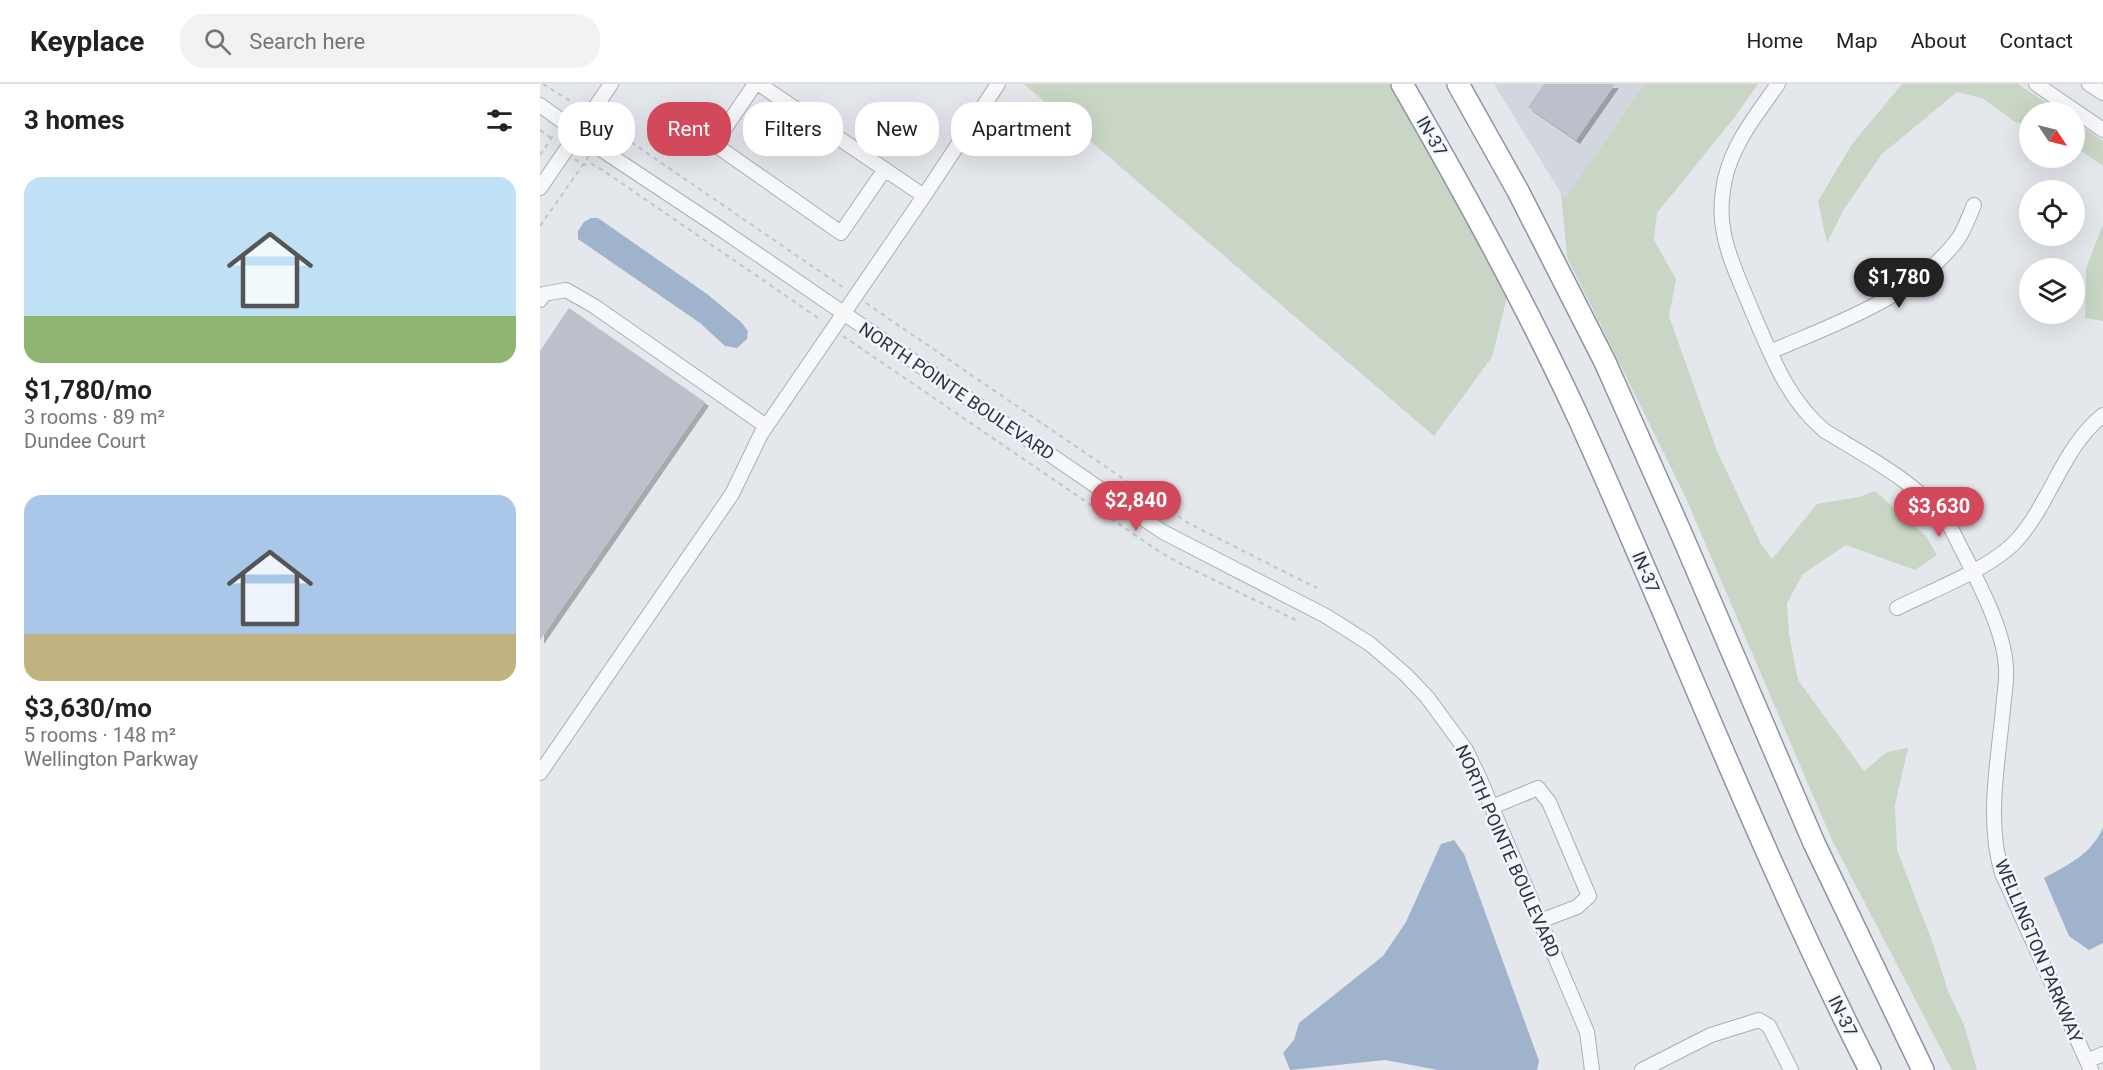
<!DOCTYPE html>
<meta charset="utf-8">
<style>
:root{--surface:#fff;--page:#f2f2f2;--text:#222;--muted:#767676;--line:#e0e0e0;--accent:#d1495b}
body{margin:0;font-family:Roboto,sans-serif;background:var(--page);color:var(--text);height:100vh;display:flex;flex-direction:column;font-size:22px;white-space:nowrap}
*{box-sizing:border-box;margin:0}
p{font-size:20px;color:var(--muted)}
.icon{flex:none;width:33px;height:33px;fill:none;stroke:currentColor;stroke-width:2;stroke-linecap:round;stroke-linejoin:round}
.map{position:relative;flex:1;overflow:hidden}
.sheet{display:flex;flex-direction:column;background:var(--surface);width:540px}
.sheet>*{flex:none}
.hud{position:absolute;left:18px;top:18px;width:570px;height:54px;display:flex;gap:12px}
.needle{width:39px;rotate:125deg}
.fabs{position:absolute;left:1479px;top:18px;display:grid;gap:12px}
.fabs a{display:grid;place-items:center;width:66px;height:66px;border-radius:50%;background:var(--surface);box-shadow:0 6px 24px #0002;font-size:30px}
.price{position:absolute;translate:-50% -51px;padding:0 14px;border-radius:21px;background:var(--accent);color:#fff;font-size:20px;line-height:39px;filter:drop-shadow(0 2px 3px #0008)}
.price::after{content:'';position:absolute;left:50%;top:36px;width:18px;height:14px;margin-left:-9px;background:inherit;clip-path:polygon(0 0,100% 0,50% 100%)}
.price.selected{background:#222;color:#fff}
ul{padding:0;list-style:none}
li{display:grid;align-content:center;gap:12px;height:318px;padding:0 24px}
li span{display:grid;place-items:center;height:186px;border-radius:18px;color:#555}
li>.icon{margin-inline-start:auto}
span .icon{width:108px;height:108px;fill:#fffc;stroke-width:1}
li b{font-size:26px}
h2{display:flex;justify-content:space-between;align-items:center;height:72px;padding:0 24px;font-size:26px}
.pill{padding:0 21px;border-radius:24px;background:var(--surface);box-shadow:0 6px 24px #0002;font-size:21px;line-height:54px}
.pill.selected{background:var(--accent);color:#fff}
header{display:flex;align-items:center;gap:36px;box-sizing:border-box;height:84px;padding:0 30px;background:var(--surface);border-bottom:2px solid var(--line)}
header strong{font-size:28px}
nav{display:flex;gap:33px;margin-inline-start:auto;font-size:21px}
.search{width:420px;height:54px;background:var(--page);display:flex;align-items:center;gap:15px;box-sizing:border-box;padding:0 21px;border-radius:24px;color:var(--muted);font-size:22px}
main{display:flex;flex:1;min-height:0}
.map>svg:first-child{display:block}
</style>
<header>
<strong>Keyplace</strong>
<div class="search"><svg class="icon" aria-label="search" viewBox="0 0 24 24"><circle cx="10" cy="10" r="6"/><path d="M15 15l6 6"/></svg>Search here</div>
<nav><a>Home</a><a>Map</a><a>About</a><a>Contact</a></nav>
</header>
<main>
<section class="sheet">
<h2>3 homes<svg class="icon" aria-label="filters" viewBox="0 0 24 24"><path d="M4 7h16M4 17h16"/><circle cx="9" cy="7" r="2"/><circle cx="15" cy="17" r="2"/></svg></h2>
<ul>
<li><span style="background:linear-gradient(#bfe0f5 75%,#8fb573 0)"><svg class="icon" aria-label="home" viewBox="0 0 24 24"><path d="M3 11l9-7 9 7M6 9v11h12V9"/></svg></span><div><b>$1,780/mo</b><p>3 rooms · 89 m²</p><p>Dundee Court</p></div></li>
<li><span style="background:linear-gradient(#a9c7e8 75%,#c2b280 0)"><svg class="icon" aria-label="home" viewBox="0 0 24 24"><path d="M3 11l9-7 9 7M6 9v11h12V9"/></svg></span><div><b>$3,630/mo</b><p>5 rooms · 148 m²</p><p>Wellington Parkway</p></div></li>
</ul>
</section>
<div class="map">
<svg width="1563" height="986" viewBox="0 0 1563 986">
<defs>
<filter id="shadow"><feDropShadow dx="4" dy="4" stdDeviation="0" flood-color="#0004"/></filter>
</defs>
<rect width="100%" height="100%" fill="#e4e7ec"/>
<path fill="#d2d6de" d="M954,0H1104L1025,116Z"/>
<path fill="#c9d6c5" d="M484,0H855L971,197L952,273L894,352Z
M1104,0H1218L1194,34L1117,129L1114,156L1136,195L1129,232L1177,367L1221,460L1232,475L1277,420L1319,413L1335,407L1386,452L1397,471L1375,486L1306,461L1263,490L1247,519L1249,550L1258,596L1324,687L1347,668L1368,664L1355,721L1357,766L1392,857L1408,907L1424,941L1437,986H1412L1292,756L1145,412L1027,173L1021,109L1025,115Z
M1362,0H1478L1520,28H1490L1489,43L1474,37L1442,14L1417,8L1342,70L1304,125L1287,159L1278,117L1312,60Z
M1535,38L1563,57V82L1535,63Z
M1563,140V237L1545,234L1546,185Z"/>
<path fill="#9fb4cc" d="M51,134H58L167,210L201,238L208,247L207,255L197,264L185,262L160,239L38,155V147L44,138Z
M1563,743V859L1549,866L1529,852L1504,794C1528,781 1553,769 1563,743Z
M914,756L924,770L999,977L997,986H898L845,976L750,986L743,969L754,956L759,939L843,872L866,838L901,760Z"/>
<path fill="#bbc0ca" filter="url(#shadow)" d="M1004,0H1075L1036,56L988,23Z
M29,224L165,318L0,556V267Z"/>
<g fill="none" stroke-linecap="round" stroke-linejoin="round">
<defs>
<path id="minor" d="M215,0L174,60L301,149L345,85
M219,0L384,112
M1238,0C1217,30 1193,59 1185,95C1181,114 1180,132 1184,150C1189,176 1202,202 1212,227C1231,270 1247,316 1285,347C1329,374 1381,400 1411,444C1430,484 1464,540 1466,584C1467,597 1464,612 1463,625C1458,679 1446,736 1462,789L1551,986
M1496,0L1563,46
M1549,0L1563,9
M0,21L56,62L172,139L623,448L786,532L830,560L866,591L887,613L926,666L939,693L1047,948L1052,986
M0,104L71,0
M0,216L4,210L26,206L54,222L226,342
M1230,268C1294,240 1375,213 1418,155C1425,145 1429,132 1434,121
M1357,524C1391,507 1452,484 1477,456C1511,418 1522,364 1563,331
M0,689L192,410L221,350L384,112L458,0
M952,723L998,704L1009,718L1049,812L1037,823L1000,837
M1547,977L1563,970
M1102,986L1171,951L1219,936L1229,942L1251,986"/>
<path id="highway" d="M862,0C925,109 986,220 1039,335C1137,551 1222,774 1330,986
M918,0L978,107L1065,278L1141,449L1274,759L1383,986"/>
</defs>
<use href="#minor" stroke="#a9aeb7" stroke-width="16"/>
<use href="#highway" stroke="#8b94a3" stroke-width="24"/>
<path stroke="#c2c5cb" stroke-width="2" stroke-dasharray="4.5 4.5" stroke-linecap="butt" d="M3,0L35,20
M30,27L35,20L39,23
M61,38L69,43L64,50
M69,43L304,204
M0,46L15,57
M0,71L15,49
M35,75L42,81L52,80L61,85L281,236
M0,142L49,72
M326,219L648,439L777,504
M303,252L617,466L639,479L760,538"/>
<use href="#minor" stroke="#f7f8fa" stroke-width="14"/>
<use href="#highway" stroke="#fff" stroke-width="21"/>
</g>
<g text-anchor="middle" dominant-baseline="central" stroke-width="5" stroke-linejoin="round" paint-order="stroke">
<g font-size="18" fill="#2b3445" stroke="#f4f6f9">
<text transform="translate(892 52) rotate(60)">IN-37</text>
<text transform="translate(417 307) rotate(34)">NORTH POINTE BOULEVARD</text>
<text transform="translate(1106 488) rotate(67)">IN-37</text>
<text transform="translate(968 767) rotate(66)">NORTH POINTE BOULEVARD</text>
<text transform="translate(1499 867) rotate(67)">WELLINGTON PARKWAY</text>
<text transform="translate(1303 932) rotate(64)">IN-37</text>
</g>
</g>
</svg>
<div class="fabs">
<a><svg class="needle" viewBox="-14 -14 28 28"><path d="M0-13l5 13h-10z" fill="#e53935"/><path d="M0 13l5-13h-10z" fill="#767676"/></svg></a>
<a><svg class="icon" aria-label="locate" viewBox="0 0 24 24"><circle cx="12" cy="12" r="6"/><path d="M12 2v4M12 18v4M2 12h4M18 12h4"/></svg></a>
<a><svg class="icon" aria-label="layers" viewBox="0 0 24 24"><path d="M12 4l9 5-9 5-9-5zM3 14l9 5 9-5"/></svg></a>
</div>
<b class="price selected" style="left:1359px;top:225px">$1,780</b>
<b class="price" style="left:596px;top:448px">$2,840</b>
<b class="price" style="left:1399px;top:454px">$3,630</b>
<div class="hud">
<a class="pill">Buy</a>
<a class="pill selected">Rent</a>
<a class="pill">Filters</a>
<a class="pill">New</a>
<a class="pill">Apartment</a>
</div>
</div>
</main>
